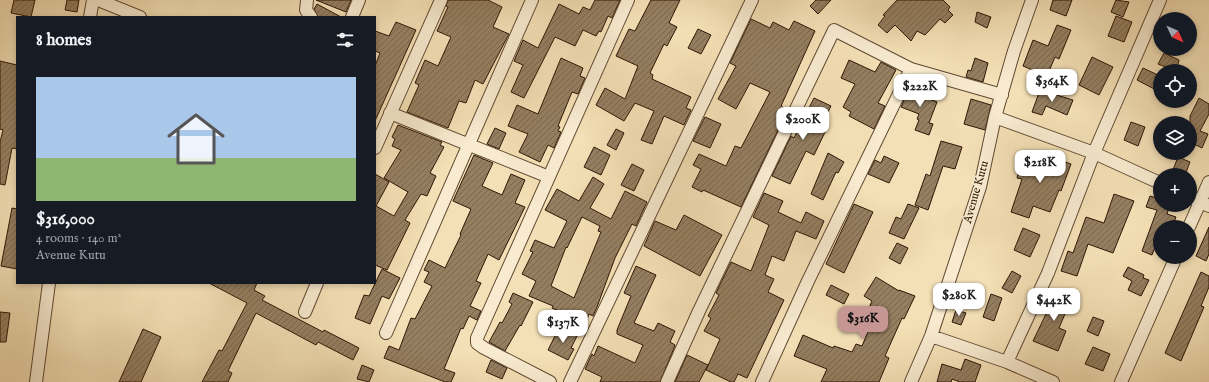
<!DOCTYPE html>
<meta charset="utf-8">
<style>
:root{--surface:#171b24;--page:#20242c;--text:#f1f3f6;--muted:#9ea1a6;--accent:#c59692}
body{margin:0;font-family:"IM FELL English",serif;background:var(--page);color:var(--text);height:100vh;display:flex;flex-direction:column;font-size:15px;white-space:nowrap}
*{box-sizing:border-box;margin:0}
p{font-size:13px;color:var(--muted)}
.icon{flex:none;width:22px;height:22px;fill:none;stroke:currentColor;stroke-width:2;stroke-linecap:round;stroke-linejoin:round}
.map{position:relative;flex:1;overflow:hidden}
.panel{position:absolute;left:16px;top:16px;width:360px;height:268px;display:flex;flex-direction:column;background:var(--surface);border-radius:0px;box-shadow:0 2px 6px #0003}
.panel>*{flex:none}
.needle{width:26px;rotate:134deg}
.controls{position:absolute;left:1153px;top:12px;display:grid;gap:8px}
.controls a{display:grid;place-items:center;width:44px;height:44px;border-radius:50%;background:var(--surface);box-shadow:0 2px 6px #0003;font-size:20px}
.price{position:absolute;translate:-50% -34px;padding:0 9px;border-radius:8px;background:#fff;color:#222;font-size:13px;line-height:26px;filter:drop-shadow(0 1px 2px #0008)}
.price::after{content:'';position:absolute;left:50%;top:24px;width:12px;height:9px;margin-left:-6px;background:inherit;clip-path:polygon(0 0,100% 0,50% 100%)}
.price.active{background:var(--accent);color:#111}
ul{padding:0;list-style:none}
li{display:grid;align-content:center;gap:8px;height:212px;padding:0 20px}
li span{display:grid;place-items:center;height:124px;border-radius:0px;color:#555}
li>.icon{margin-inline-start:auto}
span .icon{width:72px;height:72px;fill:#fffc;stroke-width:1}
li b{font-size:17px}
h2{display:flex;justify-content:space-between;align-items:center;height:48px;padding:0 20px;font-size:17px}
.map>svg:first-child{display:block}
</style>
<div class="map">
<svg width="1209" height="382" viewBox="0 0 1209 382">
<defs>
<pattern id="building-hatch" width="6" height="6" patternUnits="userSpaceOnUse"><rect width="6" height="6" fill="#957f61"/><path d="M-1 1l2-2M0 6l6-6M5 7l2-2" fill="none" stroke="#7a674e"/></pattern>
</defs>
<rect width="100%" height="100%" fill="#f4e0b6"/>
<filter id="stains"><feTurbulence type="fractalNoise" baseFrequency=".005" numOctaves="4"/><feColorMatrix values="0 0 0 0 .2 0 0 0 0 .09 0 0 0 0 .02 0 0 0 .5 -.17"/></filter>
<radialGradient id="worn" r=".72"><stop offset=".6" stop-color="#630" stop-opacity="0"/><stop offset="1" stop-color="#630" stop-opacity=".3"/></radialGradient>
<path fill="url(#building-hatch)" stroke="#2e1605" fill-rule="evenodd" d="M14,0H35L31,17L11,13Z
M67,0H79L77,12L65,10Z
M316,0H351L346,12Z
M448,0H488L502,7L493,27L509,34L483,84L475,80L466,103L459,101L448,128L407,112L419,85L415,83L425,60L438,66L451,37L437,31L448,7L446,6Z
M595,0H620L612,18L608,16L601,32L599,31L596,36L583,30L575,46L555,37L524,98L511,92L523,65L514,61L523,40L538,48L559,4L579,14L583,7L590,10Z
M651,0H680L669,23L677,27L667,46L664,44L650,73L653,75L652,79L691,97L686,108L691,110L684,125L664,116L652,144L641,140L654,111L635,103L624,121L596,105L605,88L625,99L638,66L616,56L629,29L635,31Z
M816,0H831L818,14L810,6Z
M897,0H943L950,7L948,10L953,15L945,23L940,19L925,35L917,31L911,41L895,25L887,33L878,25L885,16L883,15Z
M1053,0H1072L1066,16L1050,10Z
M1116,0L1129,2L1123,17L1111,12Z
M317,4L341,17H318L314,9Z
M977,12L991,17L987,28L975,22Z
M1116,16L1132,22L1124,42L1108,36Z
M751,19L770,28L773,22L789,30L794,21L815,31L781,106L786,109L778,130L741,207L703,190L702,192L692,187L701,169L693,165L699,154L726,166L735,146L741,148L770,92L750,83L736,109L718,99L736,66L730,63Z
M396,22L416,30L375,121V66L380,53L375,51V31L389,36Z
M1057,25L1071,30L1059,59L1055,57L1047,76L1023,66L1033,40L1048,46Z
M698,29L711,35L701,54L688,48Z
M1164,53L1179,60L1176,71L1158,64Z
M1092,57L1113,67L1099,95L1079,85Z
M561,58L583,68L580,76L585,78L578,94L572,92L558,126L560,127L558,131L561,132L554,148L548,145L540,162L519,152L528,134L508,126L517,105L538,114Z
M975,58L988,63L983,82L966,77L968,70L971,71Z
M849,60L875,72L881,62L896,70L878,103L885,106L874,129L849,116L851,112L843,107L855,84L841,78Z
M0,61L17,65V149L12,148L5,185L0,184V142L3,130L0,129Z
M1143,68L1160,76V92L1137,80Z
M911,85L927,91L925,97L937,102L929,123L933,124L929,135L915,130L919,120L917,119L919,114L901,107Z
M1040,90L1073,100L1067,115L1046,106L1042,115L1032,112Z
M814,98L831,106L821,126L827,128L814,155L806,151L790,184L772,176L791,136L794,138Z
M1199,98L1209,104V114L1200,131L1208,134L1202,148L1194,144L1190,152V116Z
M971,99L991,105L985,130L964,124Z
M705,117L721,124L710,148L693,141Z
M1131,122L1145,127L1138,146L1124,140Z
M398,125L442,142L440,145L444,147L430,173L436,176L427,196L421,194L405,220L410,223L387,270L375,265V174L389,182L376,206L394,216L408,192L384,178L401,150L392,146L395,139L392,137Z
M495,128L506,133L499,149L487,144Z
M616,129L624,133L616,150L607,145Z
M941,141L962,147L955,169L943,166L928,210L915,205L926,174L930,176Z
M594,147L610,155L601,175L584,167Z
M828,153L844,162L838,173L836,172L823,200L811,194Z
M1042,154L1071,164L1061,191L1059,190L1050,212L1033,206L1029,218L1011,212L1022,179L1017,178L1022,158L1039,163Z
M474,155L493,163L482,186L502,195L511,174L525,180L515,203L525,207L499,260L488,254L476,281L481,283L470,306L481,311L477,320L469,316L463,329L461,328L444,369L455,373L451,382H445L384,358L389,346L399,350L411,318L415,319L432,286L424,282L429,272L424,270L429,260L445,268L461,235L460,234L471,209L453,201Z
M884,156L899,163L889,183L868,174L875,160L881,163Z
M1178,157L1190,162L1185,175H1171Z
M632,164L644,170L634,191L621,185Z
M593,177L604,184L590,208L611,219L625,191L647,202L636,226L632,224L615,258L597,307L593,316L589,314L586,322L552,308L553,306L529,296L536,281L522,274L533,252L530,251L535,240L554,248L567,221L545,210L557,189L579,201ZM582,217L600,226L598,231L601,232L574,298L551,286L566,247L567,248Z
M764,193L783,201L778,212L801,223L806,212L824,221L816,239L796,231L784,261L772,256L765,275L774,279L768,292L784,300L747,378L738,374L734,382H731L706,370L720,339L704,331L711,318L708,316L719,295L716,293L731,262L751,271L769,225L753,217Z
M1114,194L1134,201L1113,253L1088,244L1077,276L1061,271L1068,251L1073,253L1086,217L1104,223Z
M1150,196L1160,199V205H1170L1167,214L1176,217L1172,227H1160V234L1152,255L1142,251L1157,210L1146,207Z
M854,204L873,212L844,273L826,264Z
M908,204L919,208L904,239L889,233L896,217L901,219Z
M12,208L17,209V269L1,266Z
M684,215L722,235L700,276L644,246L655,221L676,230Z
M1209,227V254L1206,261L1196,256Z
M1023,228L1040,235L1030,257L1014,250Z
M897,243L908,248L900,264L889,258Z
M636,266L656,275L634,323L654,331L658,323L675,331L670,342L675,345L674,348L660,382H600L602,377L585,369L592,354L594,356L598,346L635,363L643,345L617,334V330L631,296L624,293Z
M1128,267L1144,275L1143,278L1149,280L1141,296L1128,290L1132,281L1123,276Z
M382,269L400,278L389,299L382,296L370,324L355,318L364,295L369,296Z
M1012,271L1021,276L1012,293L1002,288Z
M1201,272L1209,276V287L1201,306L1204,307L1181,361L1165,353Z
M876,277L899,291V290L915,296L904,319L902,318L885,356L889,358L879,382H821L827,369L794,356L803,335L833,348L834,346L852,352L856,344L862,346L872,322L864,319L872,301L864,296Z
M209,283H257L254,290L265,296L262,300L323,332L324,330L359,348L353,360L318,342L316,345L256,313L228,371L232,373L228,382H202L219,350L222,351L247,303Z
M831,285L849,294L844,304L826,295Z
M1058,289L1073,295L1059,328L1066,331L1058,351L1033,341Z
M513,293L533,302L521,326L520,325L505,351L489,342L500,322L502,323L512,304L509,302Z
M991,294L1002,298L994,321L983,317Z
M956,310L966,313L961,325L952,322Z
M0,312L10,313L6,342H0Z
M1093,317L1104,321L1098,336L1087,331Z
M559,328L577,336L571,348L574,349L568,360L548,350Z
M143,329L161,337L141,382H119Z
M1093,347L1110,354L1103,371L1085,364Z
M687,355L708,365L699,382H675Z
M965,359L981,365L975,382H960L952,379L951,382H937L942,364L961,370Z
M491,360L507,368L502,379L486,372Z
M362,365L374,370L369,382L357,379Z"/>
<g fill="none" stroke-linecap="round" stroke-linejoin="round">
<defs>
<path id="street" d="M98,0L140,17
M307,0L306,10L311,17
M90,17L93,0
M352,17L359,0
M390,113L549,177
M995,117L1094,153L1160,183
M375,148L441,0
M1190,197L1209,206
M1189,227L1209,182
M305,312L317,283
M386,333L532,0
M931,336L1007,362L1053,382
M1007,362L1048,273L1094,153L1160,0
M36,382L49,283
M550,382L484,348L477,343V338L628,0
M570,382L752,0
M667,382L699,311L834,30L911,69L1002,95
M762,382L808,281L911,69
M911,382L931,336L980,187L995,117L1014,51L1032,0
M1121,382L1176,257"/>
</defs>
<use href="#street" stroke="#604831" stroke-width="14"/>
<use href="#street" stroke="#f8ebd0" stroke-width="12"/>
</g>
<g text-anchor="middle" dominant-baseline="central" stroke-width="3" stroke-linejoin="round" paint-order="stroke">
<g font-size="12" fill="#2e1605" stroke="#f8ebd0">
<text transform="translate(976 192) rotate(-74)">Avenue Kutu</text>
</g>
</g>
<rect width="100%" height="100%" filter="url(#stains)"/>
<rect width="100%" height="100%" fill="url(#worn)"/>
</svg>
<div class="controls">
<a><svg class="needle" viewBox="-14 -14 28 28"><path d="M0-13l5 13h-10z" fill="#e53935"/><path d="M0 13l5-13h-10z" fill="#9ea1a6"/></svg></a>
<a><svg class="icon" aria-label="locate" viewBox="0 0 24 24"><circle cx="12" cy="12" r="6"/><path d="M12 2v4M12 18v4M2 12h4M18 12h4"/></svg></a>
<a><svg class="icon" aria-label="layers" viewBox="0 0 24 24"><path d="M12 4l9 5-9 5-9-5zM3 14l9 5 9-5"/></svg></a>
<a>+</a>
<a>−</a>
</div>
<b class="price" style="left:1052px;top:103px">$364K</b>
<b class="price" style="left:920px;top:108px">$222K</b>
<b class="price" style="left:803px;top:141px">$200K</b>
<b class="price" style="left:1040px;top:184px">$218K</b>
<b class="price" style="left:959px;top:317px">$280K</b>
<b class="price" style="left:1054px;top:322px">$442K</b>
<b class="price active" style="left:863px;top:340px">$316K</b>
<b class="price" style="left:563px;top:344px">$137K</b>
<section class="panel">
<h2>8 homes<svg class="icon" aria-label="filters" viewBox="0 0 24 24"><path d="M4 7h16M4 17h16"/><circle cx="9" cy="7" r="2"/><circle cx="15" cy="17" r="2"/></svg></h2>
<ul>
<li><span style="background:linear-gradient(#a9c7e8 65%,#8fb573 0)"><svg class="icon" aria-label="home" viewBox="0 0 24 24"><path d="M3 11l9-7 9 7M6 9v11h12V9"/></svg></span><div><b>$316,000</b><p>4 rooms · 140 m²</p><p>Avenue Kutu</p></div></li>
</ul>
</section>
</div>
